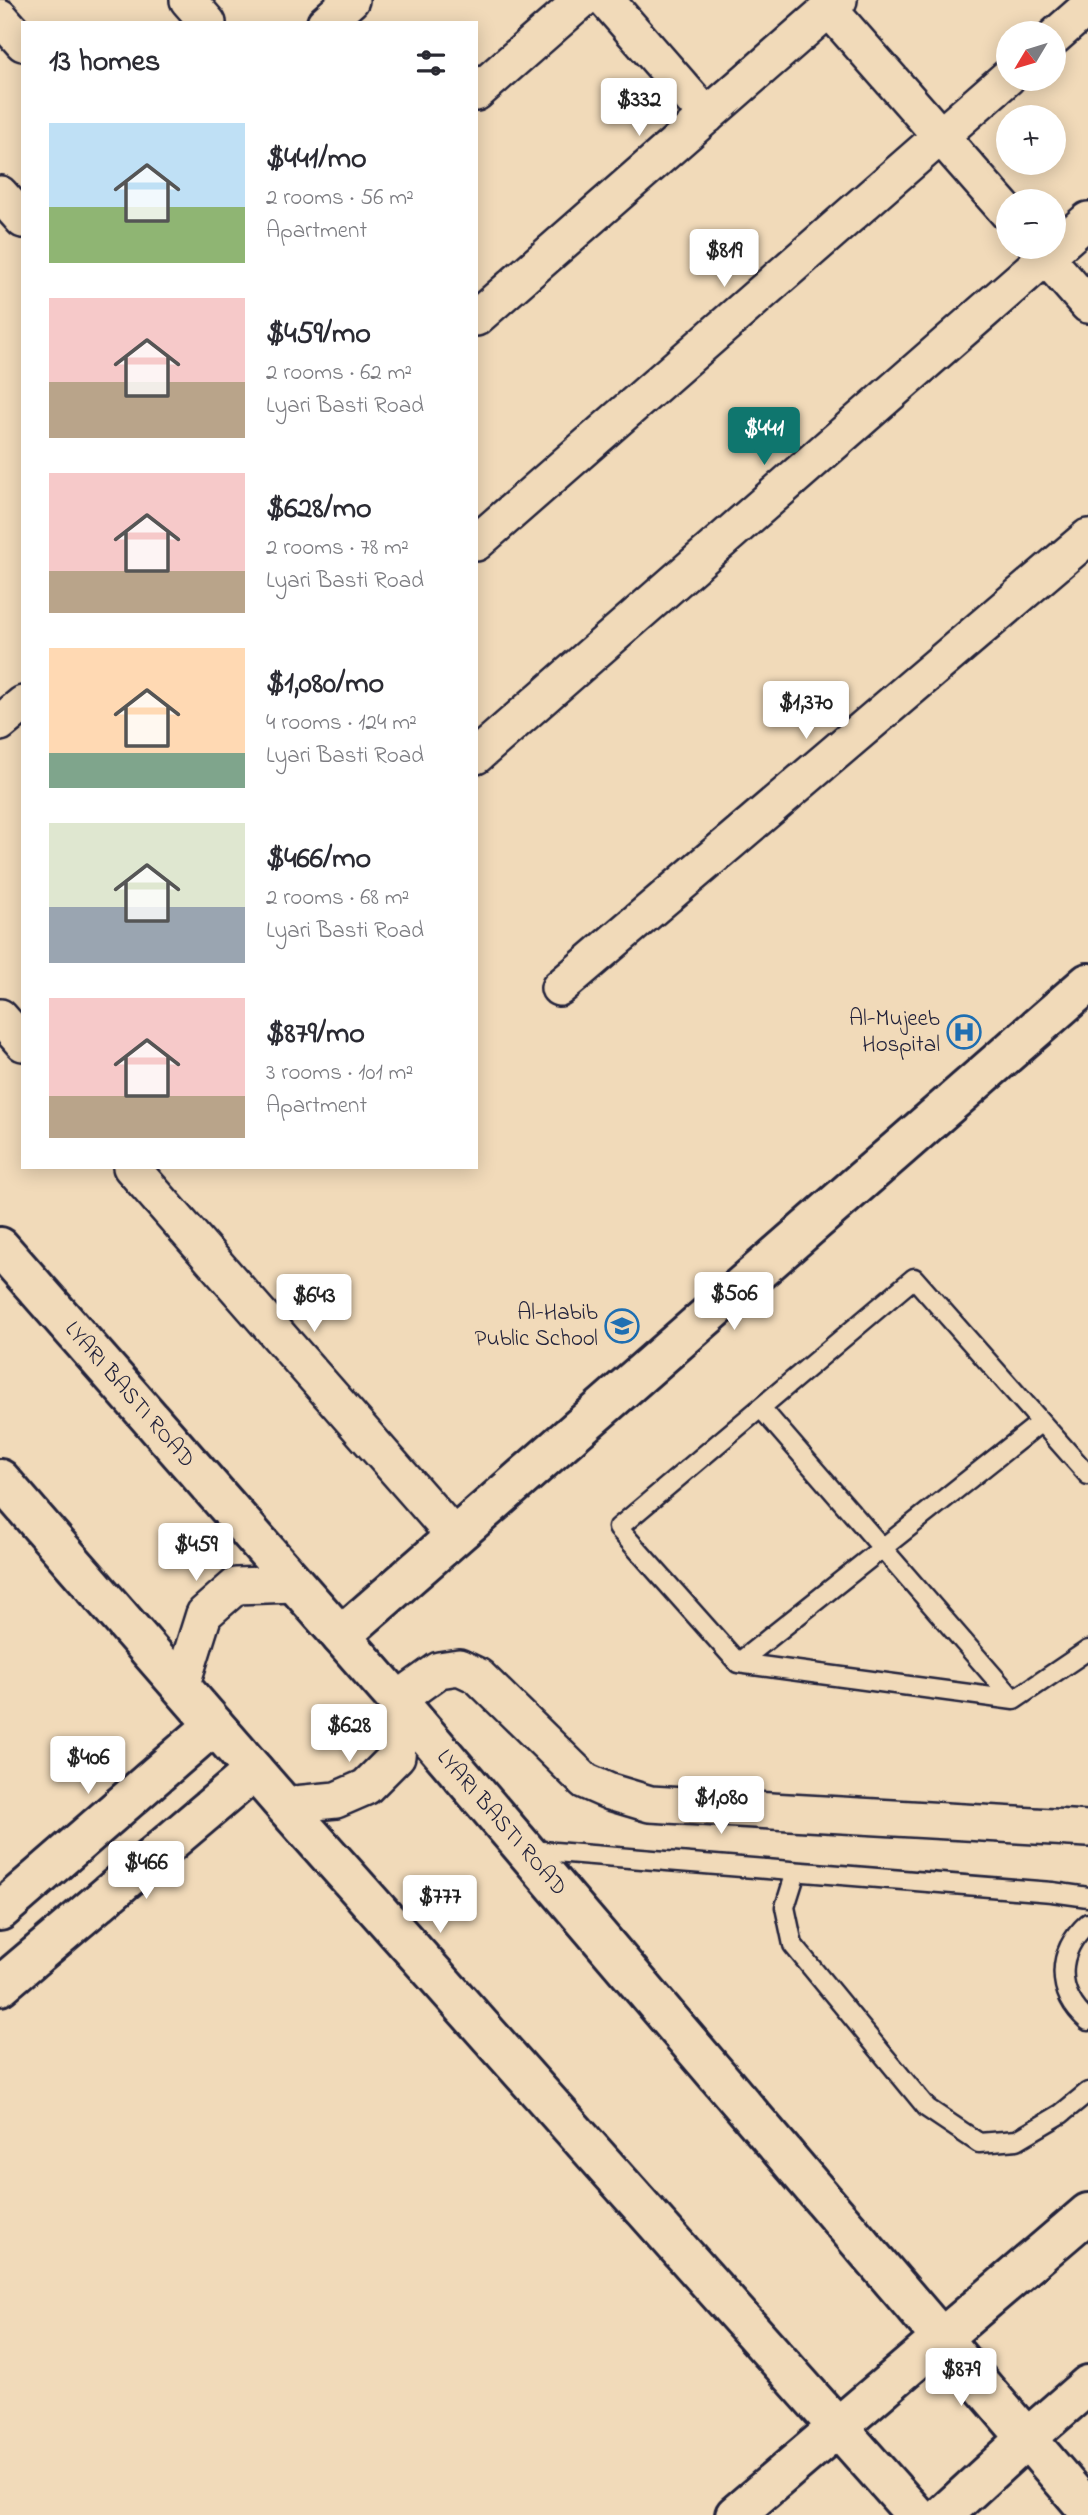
<!DOCTYPE html>
<meta charset="utf-8">
<style>
:root{--surface:#fff;--page:#f2f2f3;--text:#2b2b33;--muted:#7c7c81;--accent:#0f766e}
body{margin:0;font-family:"Indie Flower",sans-serif;background:var(--page);color:var(--text);height:100vh;display:flex;flex-direction:column;font-size:26px;white-space:nowrap}
*{box-sizing:border-box;margin:0}
p{font-size:23px;color:var(--muted)}
.icon{flex:none;width:38px;height:38px;fill:none;stroke:currentColor;stroke-width:2;stroke-linecap:round;stroke-linejoin:round}
.map{position:relative;flex:1;overflow:hidden}
.details{position:absolute;left:21px;top:21px;width:457px;height:1148px;display:flex;flex-direction:column;background:var(--surface);border-radius:0px;box-shadow:0 4px 18px #0003}
.details>*{flex:none}
.needle{width:46px;rotate:232deg}
.tools{position:absolute;left:996px;top:21px;display:grid;gap:14px}
.tools a{display:grid;place-items:center;width:70px;height:70px;border-radius:50%;background:var(--surface);box-shadow:0 4px 18px #0003;font-size:35px}
.price{position:absolute;translate:-50% -60px;padding:0 16px;border-radius:7px;background:#fff;color:#222;font-size:23px;line-height:46px;filter:drop-shadow(0 2px 4px #0008)}
.price::after{content:'';position:absolute;left:50%;top:42px;width:21px;height:16px;margin-left:-10px;background:inherit;clip-path:polygon(0 0,100% 0,50% 100%)}
.price.active{background:var(--accent);color:#fff}
ul{padding:0;list-style:none}
li{display:flex;align-items:center;gap:21px;height:175px;padding:0 28px}
li span{display:grid;place-items:center;flex:none;width:196px;height:140px;border-radius:0px;color:#555}
li>.icon{margin-inline-start:auto}
span .icon{width:84px;height:84px;fill:#fffc;stroke-width:1}
li b{font-size:30px}
h2{display:flex;justify-content:space-between;align-items:center;height:84px;padding:0 28px;font-size:30px}
.map>svg:first-child{display:block}
</style>
<div class="map">
<svg width="1088" height="2515" viewBox="0 0 1088 2515">
<rect width="100%" height="100%" fill="#f1dab9"/>
<filter id="ink" filterUnits="userSpaceOnUse"><feTurbulence type="fractalNoise" baseFrequency=".0143" numOctaves="2"/><feDisplacementMap in="SourceGraphic" scale="14" xChannelSelector="R" yChannelSelector="G"/><feConvolveMatrix kernelMatrix="1 2 1 2 8 2 1 2 1" color-interpolation-filters="sRGB"/></filter>
<g filter="url(#ink)">
<g fill="none" stroke-linecap="round" stroke-linejoin="round">
<defs>
<path id="service" d="M761,1408L1014,1700
M1088,1475L914,1278L618,1528L738,1663L1014,1700L1088,1650
M738,1663L1041,1422
M530,1850L1052,1892L1088,1897
M796,1872L785,1907L793,1945L927,2108L979,2143L1017,2140L1061,2114L1088,2092
M1088,1923C1056,1952 1055,1992 1088,2021"/>
<path id="minor" d="M188,0L208,23
M606,0L707,116
M829,9L1008,213
M0,17L23,43
M325,23L351,0
M1054,37L1088,7
M476,93L582,0
M0,194L23,220
M1037,247L1088,305
M476,318L839,0
M476,543L1008,77
M0,723L23,704
M476,756L1088,220
M559,988L1088,537
M0,1017L23,1043
M131,1167L455,1537
M181,1687L204,1614L236,1586L295,1584
M397,1700L439,1670L459,1667L478,1676L585,1781L610,1792L650,1804L1088,1829
M284,1805L336,1800L366,1787L397,1756L402,1707"/>
<path id="tertiary" d="M341,1636L1088,983
M0,1911L214,1725
M0,1986L254,1771"/>
<path id="secondary" d="M0,1247L397,1700L1088,2510
M0,1479L284,1805L916,2515"/>
<path id="primary" d="M735,2515L1088,2213
M943,2515L1026,2439L1088,2385"/>
</defs>
<use href="#service" stroke="#22223b" stroke-width="23"/>
<use href="#minor" stroke="#22223b" stroke-width="40"/>
<use href="#tertiary" stroke="#22223b" stroke-width="44"/>
<use href="#secondary" stroke="#22223b" stroke-width="44"/>
<use href="#primary" stroke="#22223b" stroke-width="44"/>
<use href="#service" stroke="#f1dab9" stroke-width="18"/>
<use href="#minor" stroke="#f1dab9" stroke-width="35"/>
<use href="#tertiary" stroke="#f1dab9" stroke-width="38"/>
<use href="#secondary" stroke="#f1dab9" stroke-width="38"/>
<use href="#primary" stroke="#f1dab9" stroke-width="38"/>
</g>
</g>
<defs>
<symbol id="hospital-ring" viewBox="-11 -11 22 22"><circle r="9.5" fill="#f1dab9" stroke="#1f6fb2" stroke-width="1.5"/><path d="M-5-5h3v3.5h4V-5h3V5h-3V1.5h-4V5h-3Z" fill="#1f6fb2"/></symbol>
<symbol id="school-ring" viewBox="-11 -11 22 22"><circle r="9.5" fill="#f1dab9" stroke="#1f6fb2" stroke-width="1.5"/><path d="M0-5L7-2L0 1L-7-2ZM-4 1L0 2.5L4 1V4Q0 6-4 4Z" fill="#1f6fb2"/></symbol>
</defs>
<g fill-rule="evenodd">
<use href="#hospital-ring" x="945" y="1013" width="38" height="38"/>
<use href="#school-ring" x="603" y="1307" width="38" height="38"/>
</g>
<g text-anchor="middle" dominant-baseline="central" stroke-width="7" stroke-linejoin="round" paint-order="stroke">
<g font-size="23" fill="#22223b" stroke="#f1dab9" text-anchor="end">
<text x="940" y="1019">Al-Mujeeb<tspan x="940" dy="26">Hospital</tspan></text>
<text x="598" y="1313">Al-Habib<tspan x="598" dy="26">Public School</tspan></text>
</g>
<g font-size="23" fill="#22223b" stroke="#f1dab9">
<text transform="translate(129 1395) rotate(49)">LYARI BASTI ROAD</text>
<text transform="translate(501 1823) rotate(49)">LYARI BASTI ROAD</text>
</g>
</g>
</svg>
<div class="tools">
<a><svg class="needle" viewBox="-14 -14 28 28"><path d="M0-13l5 13h-10z" fill="#e53935"/><path d="M0 13l5-13h-10z" fill="#7c7c81"/></svg></a>
<a>+</a>
<a>−</a>
</div>
<b class="price" style="left:639px;top:138px">$332</b>
<b class="price" style="left:724px;top:289px">$819</b>
<b class="price active" style="left:764px;top:467px">$441</b>
<b class="price" style="left:806px;top:741px">$1,370</b>
<b class="price" style="left:734px;top:1332px">$506</b>
<b class="price" style="left:314px;top:1334px">$643</b>
<b class="price" style="left:196px;top:1583px">$459</b>
<b class="price" style="left:349px;top:1764px">$628</b>
<b class="price" style="left:88px;top:1796px">$406</b>
<b class="price" style="left:721px;top:1836px">$1,080</b>
<b class="price" style="left:146px;top:1901px">$466</b>
<b class="price" style="left:440px;top:1935px">$777</b>
<b class="price" style="left:961px;top:2408px">$879</b>
<section class="details">
<h2>13 homes<svg class="icon" aria-label="filters" viewBox="0 0 24 24"><path d="M4 7h16M4 17h16"/><circle cx="9" cy="7" r="2"/><circle cx="15" cy="17" r="2"/></svg></h2>
<ul>
<li><span style="background:linear-gradient(#bfe0f5 60%,#8fb573 0)"><svg class="icon" aria-label="home" viewBox="0 0 24 24"><path d="M3 11l9-7 9 7M6 9v11h12V9"/></svg></span><div><b>$441/mo</b><p>2 rooms · 56 m²</p><p>Apartment</p></div></li>
<li><span style="background:linear-gradient(#f6c9c9 60%,#b9a48a 0)"><svg class="icon" aria-label="home" viewBox="0 0 24 24"><path d="M3 11l9-7 9 7M6 9v11h12V9"/></svg></span><div><b>$459/mo</b><p>2 rooms · 62 m²</p><p>Lyari Basti Road</p></div></li>
<li><span style="background:linear-gradient(#f6c9c9 70%,#b9a48a 0)"><svg class="icon" aria-label="home" viewBox="0 0 24 24"><path d="M3 11l9-7 9 7M6 9v11h12V9"/></svg></span><div><b>$628/mo</b><p>2 rooms · 78 m²</p><p>Lyari Basti Road</p></div></li>
<li><span style="background:linear-gradient(#ffd9b3 75%,#7fa58c 0)"><svg class="icon" aria-label="home" viewBox="0 0 24 24"><path d="M3 11l9-7 9 7M6 9v11h12V9"/></svg></span><div><b>$1,080/mo</b><p>4 rooms · 124 m²</p><p>Lyari Basti Road</p></div></li>
<li><span style="background:linear-gradient(#dfe7d0 60%,#9aa5b1 0)"><svg class="icon" aria-label="home" viewBox="0 0 24 24"><path d="M3 11l9-7 9 7M6 9v11h12V9"/></svg></span><div><b>$466/mo</b><p>2 rooms · 68 m²</p><p>Lyari Basti Road</p></div></li>
<li><span style="background:linear-gradient(#f6c9c9 70%,#b9a48a 0)"><svg class="icon" aria-label="home" viewBox="0 0 24 24"><path d="M3 11l9-7 9 7M6 9v11h12V9"/></svg></span><div><b>$879/mo</b><p>3 rooms · 101 m²</p><p>Apartment</p></div></li>
</ul>
</section>
</div>
